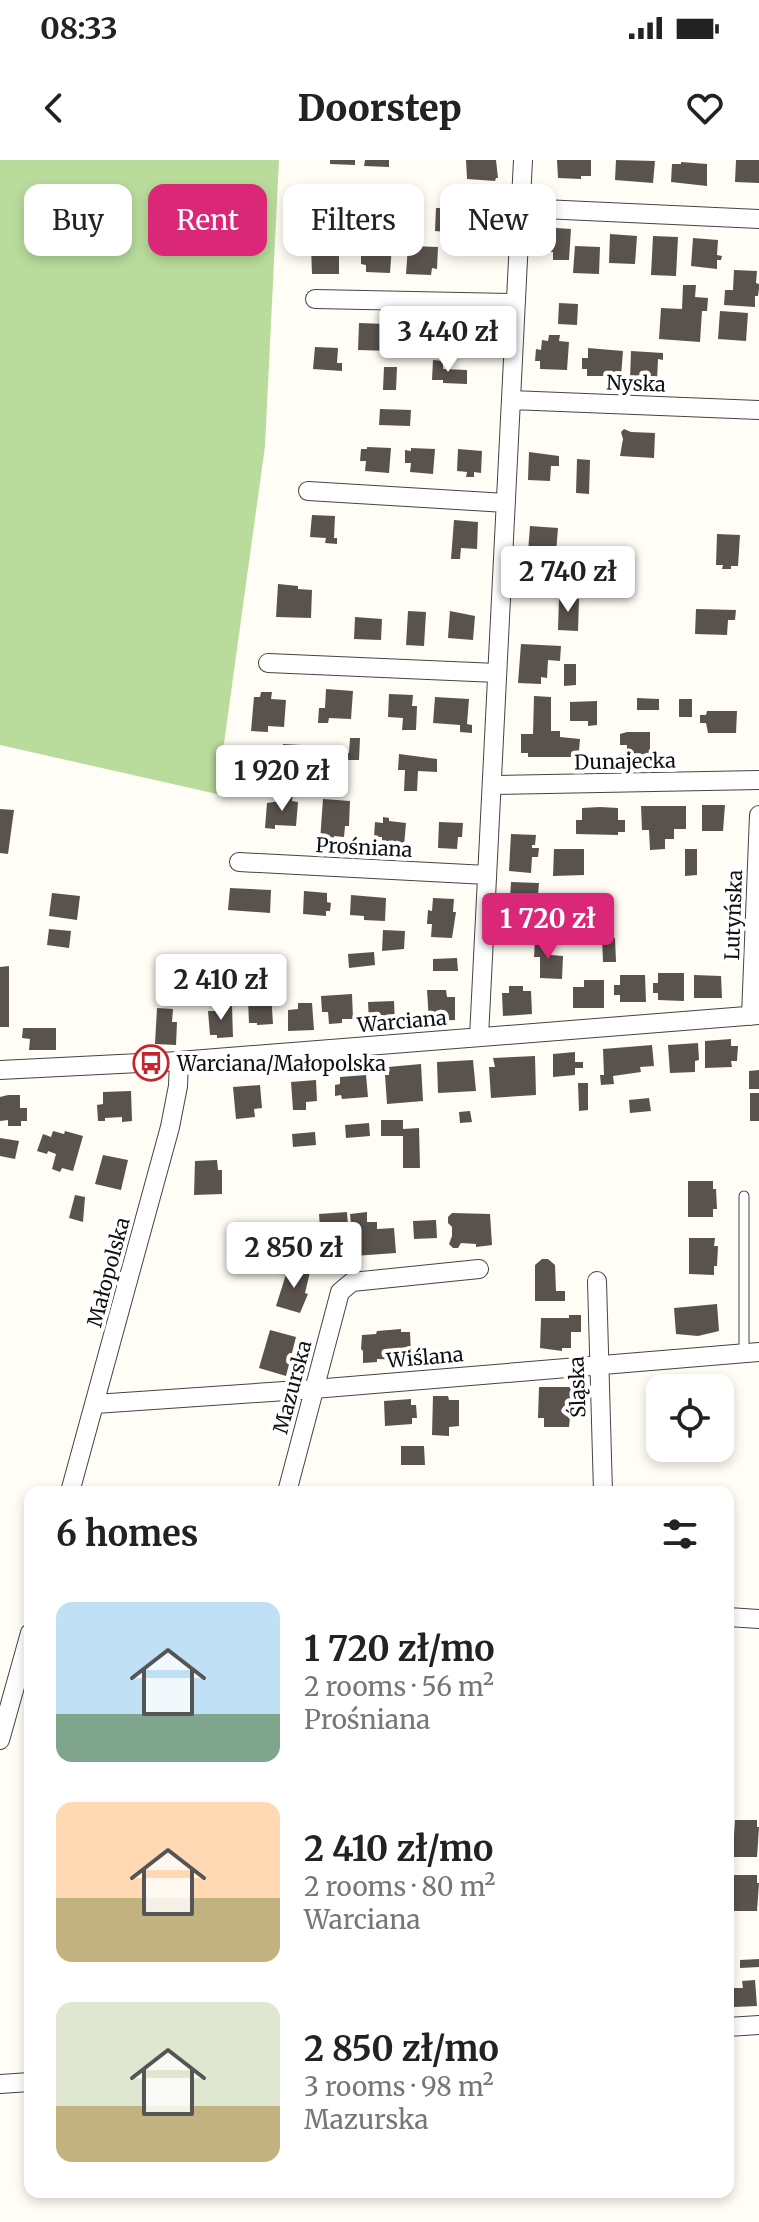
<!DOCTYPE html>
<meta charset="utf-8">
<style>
:root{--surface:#fff;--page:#f2f2f2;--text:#222;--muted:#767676;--accent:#db2777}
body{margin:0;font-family:Merriweather,serif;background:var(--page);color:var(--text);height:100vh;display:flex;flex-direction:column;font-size:30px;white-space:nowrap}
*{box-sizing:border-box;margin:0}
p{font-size:26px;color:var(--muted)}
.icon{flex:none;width:44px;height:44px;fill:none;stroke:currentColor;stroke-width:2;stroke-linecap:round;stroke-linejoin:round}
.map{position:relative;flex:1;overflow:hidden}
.drawer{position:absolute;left:24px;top:1326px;width:710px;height:712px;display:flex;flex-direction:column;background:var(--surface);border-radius:16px;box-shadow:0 4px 12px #0003}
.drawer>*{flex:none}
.top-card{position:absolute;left:24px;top:24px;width:712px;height:72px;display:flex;gap:16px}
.fabs{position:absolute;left:646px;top:1214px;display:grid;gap:16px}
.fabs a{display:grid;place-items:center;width:88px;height:88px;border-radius:16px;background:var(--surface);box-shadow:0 4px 12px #0003;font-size:40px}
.price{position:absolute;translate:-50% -68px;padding:0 18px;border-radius:8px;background:#fff;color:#222;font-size:26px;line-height:52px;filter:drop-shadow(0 2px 4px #0008)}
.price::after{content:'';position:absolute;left:50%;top:48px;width:24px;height:18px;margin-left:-12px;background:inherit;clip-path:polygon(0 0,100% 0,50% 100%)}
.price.current{background:var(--accent);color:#fff}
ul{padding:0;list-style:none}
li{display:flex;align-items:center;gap:24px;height:200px;padding:0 32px}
li span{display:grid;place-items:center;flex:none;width:224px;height:160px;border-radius:16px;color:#555}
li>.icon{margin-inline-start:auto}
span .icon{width:96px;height:96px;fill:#fffc;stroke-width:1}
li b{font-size:34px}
h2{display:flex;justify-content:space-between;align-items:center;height:96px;padding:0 32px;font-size:34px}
.tag{padding:0 28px;border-radius:16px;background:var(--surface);box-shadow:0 4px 12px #0003;font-size:28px;line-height:72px}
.tag.current{background:var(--accent);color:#fff}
.status{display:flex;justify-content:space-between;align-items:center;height:56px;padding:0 40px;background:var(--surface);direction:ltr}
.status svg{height:22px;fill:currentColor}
header{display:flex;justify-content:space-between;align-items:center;height:104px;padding:0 32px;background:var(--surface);font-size:36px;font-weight:800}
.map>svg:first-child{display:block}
</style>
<div class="status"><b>08:33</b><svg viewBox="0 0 49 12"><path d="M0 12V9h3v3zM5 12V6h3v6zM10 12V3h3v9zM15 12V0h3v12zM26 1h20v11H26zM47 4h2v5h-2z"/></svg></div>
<header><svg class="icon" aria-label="back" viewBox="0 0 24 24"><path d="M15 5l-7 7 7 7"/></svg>Doorstep<svg class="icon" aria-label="heart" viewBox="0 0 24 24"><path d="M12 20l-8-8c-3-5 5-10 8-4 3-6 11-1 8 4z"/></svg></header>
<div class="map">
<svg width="759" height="2062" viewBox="0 0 759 2062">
<rect width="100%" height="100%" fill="#fffdf5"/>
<path fill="#b9dc9c" d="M0,0H279L265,286L217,634L0,585Z"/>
<path fill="#5a524d" d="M330,0H355V5L330,4Z
M365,0H389V7L364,6Z
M466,0H496L498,18H496L495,21L467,19Z
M557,0H591V16H581V19L558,18Z
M616,0L655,1L653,23L615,20Z
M736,0H759V23L735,22Z
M681,2L707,4V26L671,22L672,4H681Z
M436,48H447L446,72L435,71Z
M477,54L499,55L497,87H484V91L475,90Z
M377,65L390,66L388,85H392L390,113L366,112V105L361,104V94H366L367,84H376Z
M542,67L571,69L569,100H553V92H540Z
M610,74L637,76L635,104L609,103Z
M653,76L678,77L676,116L651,115Z
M693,78L718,80L717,95L722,96L721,100H717V109L691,106Z
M323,79L332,80V85H345V94L339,93V114H312L311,86H322Z
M408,86L438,87L437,109L432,108L431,115L406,114Z
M575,86L600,87L599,114L573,113Z
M734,110L757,111L756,123L759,124V128L758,136H755V147L724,145L725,130H733Z
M683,125H696L695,137L708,138L707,151H702L700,182L659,179L661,148L682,149Z
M559,143L578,144L577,165L558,164Z
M720,151L748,153L746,181L718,179Z
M359,163L386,164L385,183H390V191L358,190Z
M406,164L429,165V170H434L433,188H405Z
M451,166L483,167L482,191L450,190Z
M549,175H560L559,181L569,182L567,210L540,209V201H535L536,189L541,190L542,180L548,181Z
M315,187L338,188L337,203H342V211L313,209Z
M588,188L623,191L621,216H587V209H582V198H588Z
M631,191L663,193V200L658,199L657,220L630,219Z
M433,200L443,201V209L467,210V224L443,223V220H432Z
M384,207H397L396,230H383Z
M380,249L411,250L410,266L379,265Z
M624,269L631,272L655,273L654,298L620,296L623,279L621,272Z
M367,287L391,288L389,313L365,311L366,301H360L361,289H367Z
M411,288L435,289L433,314L410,312L411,303H405V290L411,291Z
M458,289L482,291L481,313L474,312V317H466L467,312L457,311Z
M529,292L559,296V306H551L550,321L528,320Z
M577,299L590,300L589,334L576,333Z
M312,355L335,356L334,378H337V384L325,383L326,378L310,377Z
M454,360L478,362L477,389L461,388L460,399H451Z
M530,366L558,368L556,393L546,392L545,399L533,398L534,392H528Z
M717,374L740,375L738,406H731V409H722L723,405H716Z
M278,424L298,426V429L312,430L311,458L276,457Z
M559,438L579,439L578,471L558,470Z
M696,449L736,450L735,460H728L727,475L695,474Z
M408,451L426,452L424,486L406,485Z
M450,451L475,456L473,480L448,478Z
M355,457L382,459L381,480L354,479Z
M521,484L561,486L560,501L548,500L547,518L541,517V524L518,523Z
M564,504H576V525L564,526Z
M326,529L353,531L351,559L329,558L328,563H318L319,548H325Z
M261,532H272L271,539L286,540L284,567L268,566V572L251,571L254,537H260Z
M389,534L413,535L412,546H417L416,570H402L403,558L388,557Z
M534,536L551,537V571H560V577L580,579L579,591H573V597H528V593H521V574H533Z
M435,537L469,539L467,564L472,565V573L460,572V565L433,563Z
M637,538L659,539V550H637Z
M679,539H692V557H679Z
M597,541V565L588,566V561H570V542Z
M707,551H737L736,573H708L706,563H700V555H706Z
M627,572H650V596H627V585H620V574Z
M350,578H360L359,600H346L347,593H349Z
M283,584L301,585L300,600H282Z
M399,594L437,599V612L418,611L417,631H404L405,610H398Z
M240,608L251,610L248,631L236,629Z
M280,635H293L292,641L298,642L296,666L275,665V669L265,668L267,643L280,641Z
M323,639L350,641L349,666H345L344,677L334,676V682L320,681Z
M702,645H725L723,671H702Z
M641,646H686V669H674V679H665V689L650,690L649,670H642Z
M600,647L618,648V660H625V672H618V675L576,674V660H582V648Z
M0,649L14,650L8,694L0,693Z
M383,657L389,658V661L406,663L404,686L382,685V677H374L375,662L383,663Z
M439,662L463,663L462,677H458L457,689L438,688Z
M511,674L536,675L535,685H532V688H539L538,697H532L531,713L509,711Z
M554,689H584V715L553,716Z
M685,689H697V715L685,716Z
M511,722L539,723L538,735H533L531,762L514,761V756L509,755Z
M230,728L271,730L270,753L228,750Z
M304,731L327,733V742L331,743L330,751H326V756L303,754Z
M52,733L80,736L77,760L49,756Z
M351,735L386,738L385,761L364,760V756L350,755Z
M433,738L454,739L453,752H456L452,778L431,777L432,764H427L428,750L432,751Z
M49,769L71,771L69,788L47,785Z
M383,770L405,771L404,789L382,791Z
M602,778H615L616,802H603Z
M535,780L552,781L551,795L563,796L562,819L540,818V797H534Z
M374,792L375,805L349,808L348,794Z
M457,798L458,811H433V799Z
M9,806V867H0V807Z
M658,813H684V841L658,840V833H653V823H658Z
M620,815H645L646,842H620V835H614V825H620Z
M694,815L721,816L722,838H694Z
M584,820H604V848H573V827H584Z
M509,826H523V831H531L532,854L503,856L502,833H509Z
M427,830H446L447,837H455V860L429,861Z
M271,833L273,864L257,865V863H249L248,840L260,839V834Z
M352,834L353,859H342V863L329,864L328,852H322L321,836Z
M394,841L395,864L376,865V862H369L368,842Z
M298,843H312L314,870L288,871V850L298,849Z
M220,846H232L233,877L217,878V875H210L208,851H220Z
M157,848L173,849L172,862H177L176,885L155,884Z
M23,868H56V890H29L30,879L22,878Z
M731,879V886H738L737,901H731L732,907L705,908V881Z
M698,883L699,900L695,901V912L670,913L668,885Z
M652,885L654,906L640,907L641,912L613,916L614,924L601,925L600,915H604L603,889Z
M575,892V902H583V908H575V915L553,917V894Z
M535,896L536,935L491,938L489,907H495L493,898Z
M473,900L476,931L438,933L437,902Z
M421,904L423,941L387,944L385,915H389L388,907Z
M759,910V929H749V911Z
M366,915L368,937L342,939L341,935L335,936V925L340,924V917Z
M316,920L317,941L306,942V950H293L291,922Z
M578,923H588V950L579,951Z
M260,925L262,948L254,949L255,957L236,959L233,927Z
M131,931L132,961L122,962V957L105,958V961H98L97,945L103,944V932Z
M750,933H759V961H750Z
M8,935H20V948H27V961H21V966H8V960L0,961V937Z
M649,938L651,951L630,953L629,940Z
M470,951L472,962L460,963L459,952Z
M381,960H403V969L419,968L420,1008H403V976H381Z
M369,963L370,976L346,978L345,965Z
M53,971L64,974L65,971L83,976L73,1011L62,1008L60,1012L52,1009L56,994L48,991L47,994L37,991L43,974L51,977Z
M315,972L316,985L293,987L292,974Z
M0,978L19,981L15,999L0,996Z
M103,995L128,1000L121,1030L95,1024Z
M217,1000L218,1010H222V1034L194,1035L195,1001Z
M688,1021H713V1029H716L717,1049H713V1057H688Z
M75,1035L85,1037L83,1062L69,1058Z
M347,1052L350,1097L338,1098L337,1082H321L319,1054Z
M367,1052V1062H377V1069L394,1068L396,1093L354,1096L350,1054Z
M452,1053L490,1054L492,1085L476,1087V1084L461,1083L458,1088H453L449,1084L452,1076V1067L448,1063V1057Z
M436,1060L437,1078L414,1079L413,1061Z
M689,1078H715L714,1086H718L717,1106H714V1115L689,1114Z
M542,1099H548L555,1105L556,1131H565V1141H535V1105Z
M289,1105L310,1112L305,1133L308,1134L300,1153L276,1146Z
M717,1144L719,1171L698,1176L676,1174L674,1148Z
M569,1155H581V1172H571V1188H562V1191L540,1188L541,1158H569Z
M401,1169V1172H410L411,1195H403V1200L377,1199V1202L363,1203V1191L361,1189L362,1175L376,1174L377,1171Z
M270,1170L296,1177L286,1216L259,1208Z
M539,1227H573V1258L570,1257L569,1267H544V1258H538Z
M433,1236H448L449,1240H459V1266L449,1267V1276L432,1275Z
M411,1239V1245H416L417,1258H412V1264L385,1266L384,1241Z
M401,1286H424L425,1305H401Z
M735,1660H757V1667H759L757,1697H732V1675H734Z
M732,1715H757V1723H759L757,1751H731Z
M759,1799V1807L740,1808V1800Z
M755,1820L757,1846L734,1847L733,1828H743L742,1821Z"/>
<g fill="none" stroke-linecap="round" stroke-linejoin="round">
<defs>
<path id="service" d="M744,1036V1193"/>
<path id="minor" d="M521,48L759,59
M315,139L516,143
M511,240L759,250
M308,331L506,343
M268,503L497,513
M492,625L759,620
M239,702L487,715
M751,856L759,655
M479,877L523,0
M0,910L179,901L759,855
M597,1121L603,1332
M95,1244L314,1229L759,1192
M70,1332L170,967L178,926L179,901
M287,1332L340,1132L352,1122L479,1109
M728,1457L759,1459
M0,1580L30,1473
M728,1867L759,1865
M0,1924L30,1922"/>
</defs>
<use href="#service" stroke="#444" stroke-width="11"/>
<use href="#minor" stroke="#444" stroke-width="20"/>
<use href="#service" stroke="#fff" stroke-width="9"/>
<use href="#minor" stroke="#fff" stroke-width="18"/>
</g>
<defs>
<symbol id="bus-ring" viewBox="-11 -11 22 22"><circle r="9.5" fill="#fff" stroke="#c4262e" stroke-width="1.5"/><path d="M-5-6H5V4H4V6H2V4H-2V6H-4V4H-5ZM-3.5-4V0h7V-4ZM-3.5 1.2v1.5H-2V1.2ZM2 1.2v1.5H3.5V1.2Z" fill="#c4262e"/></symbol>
</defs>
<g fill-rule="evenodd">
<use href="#bus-ring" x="131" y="883" width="40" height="40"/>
</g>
<g text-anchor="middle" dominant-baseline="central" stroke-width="8" stroke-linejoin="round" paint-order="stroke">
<g font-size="20" fill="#111" stroke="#fff">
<text transform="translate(636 223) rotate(2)">Nyska</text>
<text transform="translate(625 601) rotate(-1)">Dunajecka</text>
<text transform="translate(364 687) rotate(3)">Prośniana</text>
<text transform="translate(733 755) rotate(-88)">Lutyńska</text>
<text transform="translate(402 861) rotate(-5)">Warciana</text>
<text transform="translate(108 1112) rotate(-75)">Małopolska</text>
<text transform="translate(425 1197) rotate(-5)">Wiślana</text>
<text transform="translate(292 1227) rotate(-75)">Mazurska</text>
<text transform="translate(577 1227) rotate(-92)">Śląska</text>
</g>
<g font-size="20" fill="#111" stroke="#fff" text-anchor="start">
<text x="177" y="903">Warciana/Małopolska</text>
</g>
</g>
</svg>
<div class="fabs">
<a><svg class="icon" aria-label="locate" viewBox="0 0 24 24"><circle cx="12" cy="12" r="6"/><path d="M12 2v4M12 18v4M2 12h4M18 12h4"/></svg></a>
</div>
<b class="price" style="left:448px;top:214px">3 440 zł</b>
<b class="price" style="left:568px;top:454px">2 740 zł</b>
<b class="price" style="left:282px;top:653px">1 920 zł</b>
<b class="price current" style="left:548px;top:801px">1 720 zł</b>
<b class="price" style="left:221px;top:862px">2 410 zł</b>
<b class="price" style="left:294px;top:1130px">2 850 zł</b>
<div class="top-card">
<a class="tag">Buy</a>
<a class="tag current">Rent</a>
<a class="tag">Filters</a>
<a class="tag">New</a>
</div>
<section class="drawer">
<h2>6 homes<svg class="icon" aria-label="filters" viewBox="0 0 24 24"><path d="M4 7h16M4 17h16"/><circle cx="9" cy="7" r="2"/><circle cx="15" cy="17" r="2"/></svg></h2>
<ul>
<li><span style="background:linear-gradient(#bfe0f5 70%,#7fa58c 0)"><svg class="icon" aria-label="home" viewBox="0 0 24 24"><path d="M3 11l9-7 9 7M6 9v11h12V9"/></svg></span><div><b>1 720 zł/mo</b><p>2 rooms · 56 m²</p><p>Prośniana</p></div></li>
<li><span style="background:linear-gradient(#ffd9b3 60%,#c2b280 0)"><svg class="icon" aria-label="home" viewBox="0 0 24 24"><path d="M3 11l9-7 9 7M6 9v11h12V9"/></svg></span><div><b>2 410 zł/mo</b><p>2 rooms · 80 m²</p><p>Warciana</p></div></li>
<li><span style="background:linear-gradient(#dfe7d0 65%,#c2b280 0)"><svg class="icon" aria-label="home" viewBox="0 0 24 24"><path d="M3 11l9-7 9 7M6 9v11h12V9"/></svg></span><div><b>2 850 zł/mo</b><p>3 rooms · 98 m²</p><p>Mazurska</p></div></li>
</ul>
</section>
</div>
